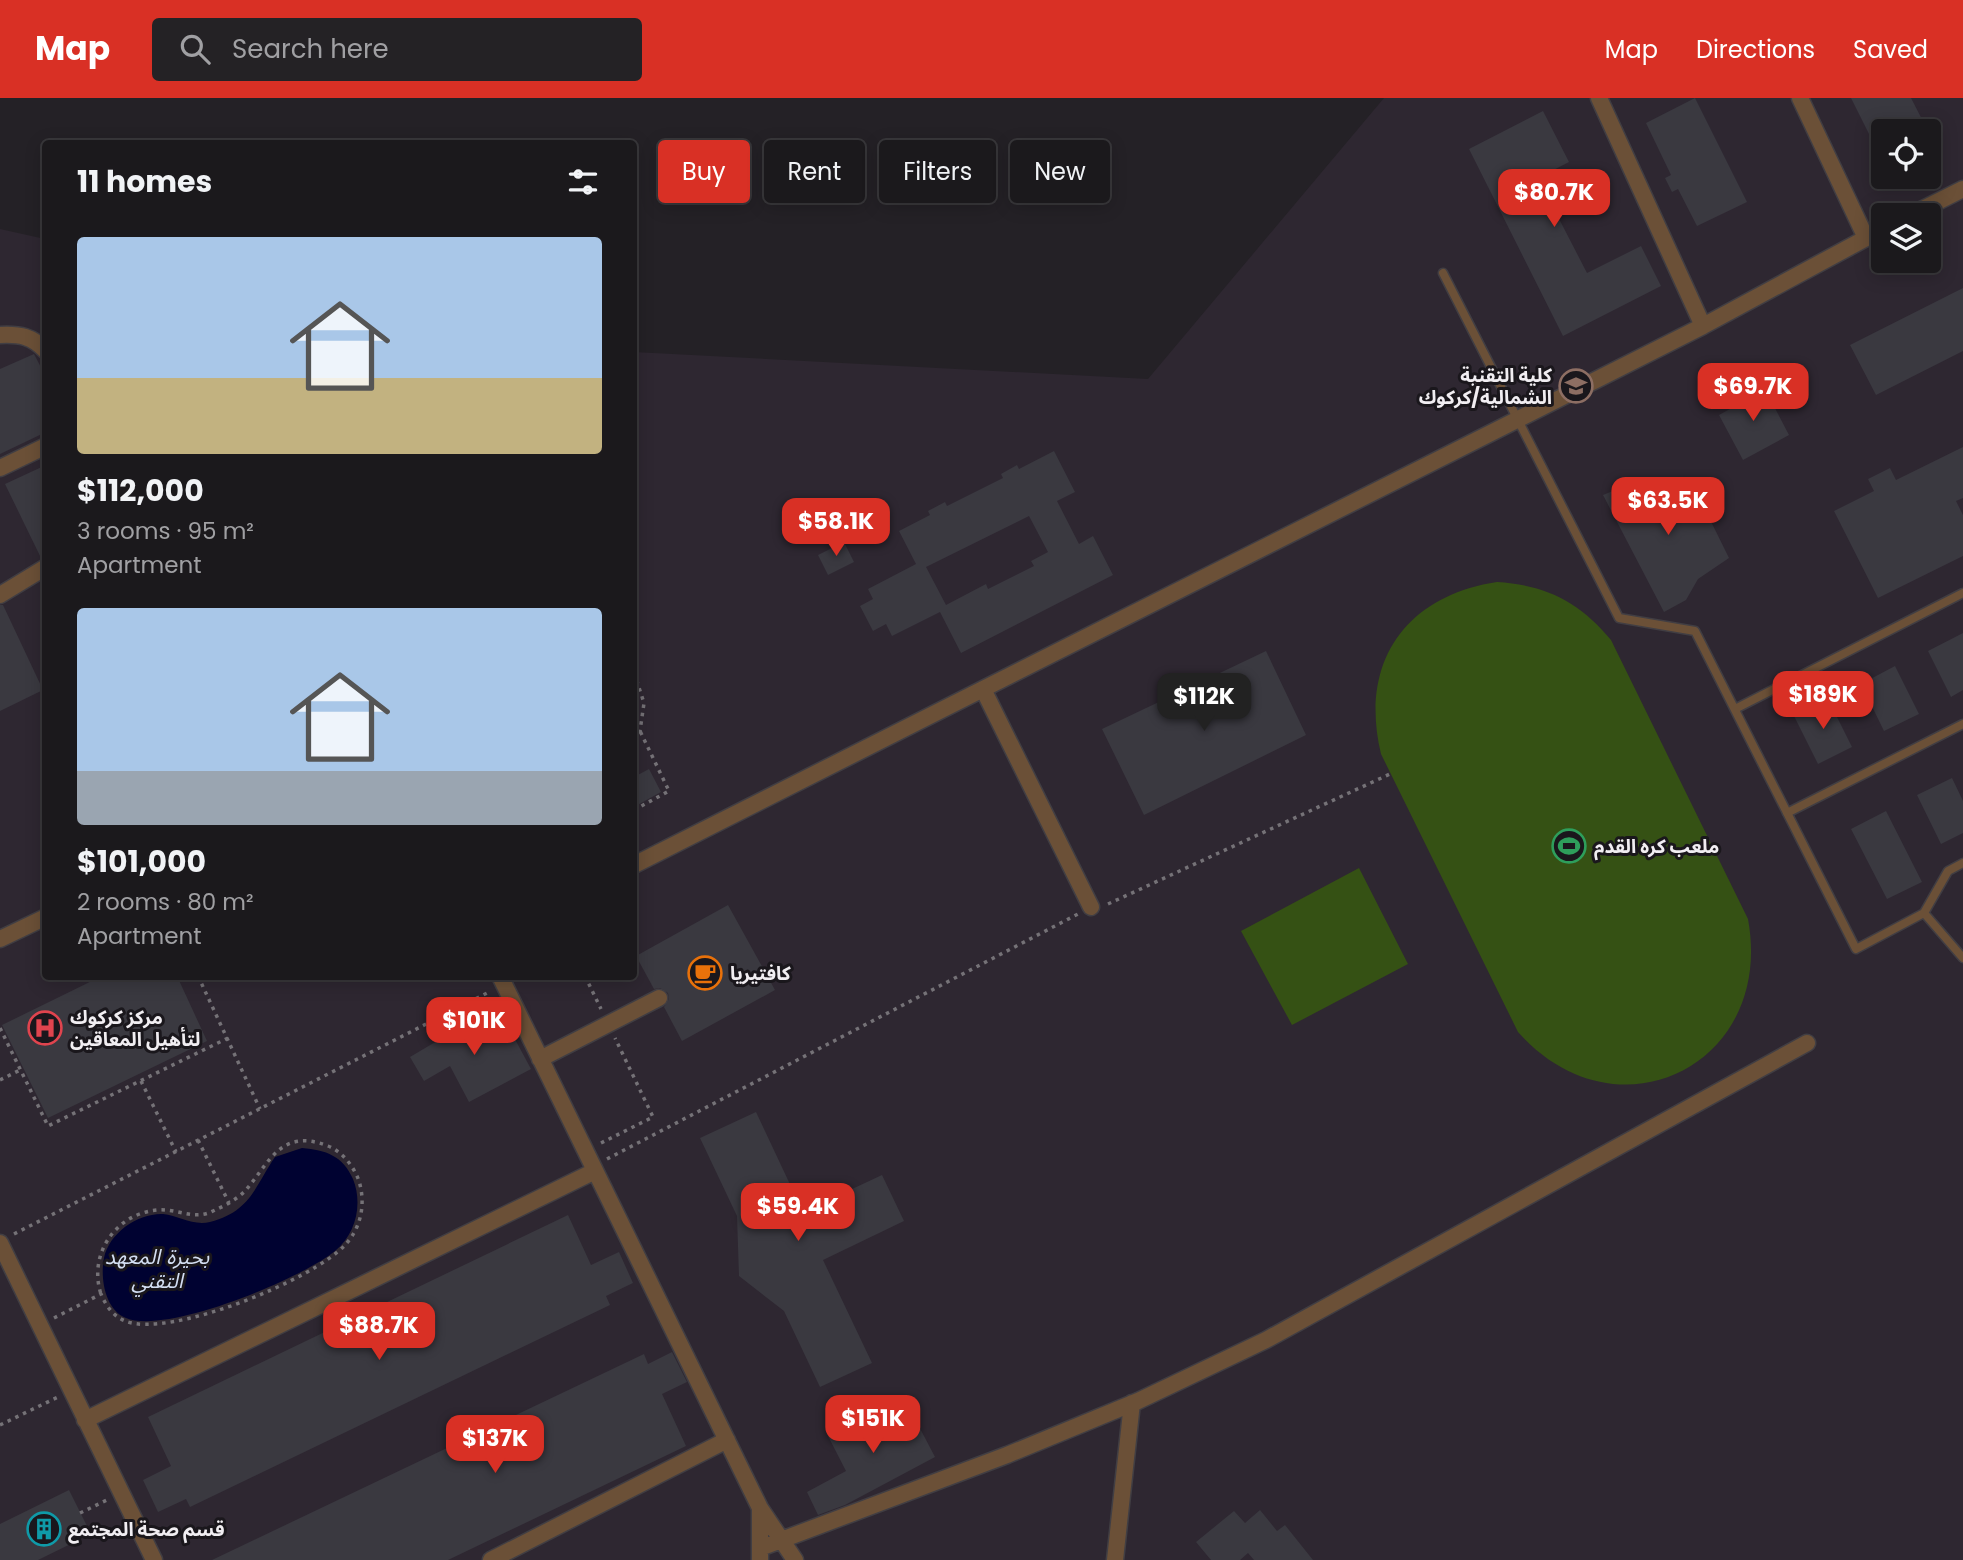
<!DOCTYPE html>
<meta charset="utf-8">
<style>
:root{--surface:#1b191c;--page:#242225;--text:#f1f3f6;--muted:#a0a0a3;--line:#39383b;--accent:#d93025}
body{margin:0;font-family:Poppins,"Noto Sans Arabic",sans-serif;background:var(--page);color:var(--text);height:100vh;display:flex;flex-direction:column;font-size:26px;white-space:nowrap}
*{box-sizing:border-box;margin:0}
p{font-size:23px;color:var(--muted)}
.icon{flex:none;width:38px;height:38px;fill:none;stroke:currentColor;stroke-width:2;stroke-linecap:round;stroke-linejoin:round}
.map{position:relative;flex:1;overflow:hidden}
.drawer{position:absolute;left:42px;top:42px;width:595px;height:840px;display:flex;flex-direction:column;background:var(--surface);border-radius:7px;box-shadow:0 4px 18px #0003,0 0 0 2px var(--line)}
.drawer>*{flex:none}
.guide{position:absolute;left:658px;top:42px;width:665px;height:63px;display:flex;gap:14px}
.controls{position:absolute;left:1871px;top:21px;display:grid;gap:14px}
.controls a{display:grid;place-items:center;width:70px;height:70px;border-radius:7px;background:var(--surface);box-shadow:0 4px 18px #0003,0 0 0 2px var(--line);font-size:35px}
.price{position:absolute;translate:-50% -60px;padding:0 16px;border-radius:14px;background:var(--accent);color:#fff;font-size:23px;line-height:46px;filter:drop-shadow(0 2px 4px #0008)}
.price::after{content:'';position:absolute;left:50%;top:42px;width:21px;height:16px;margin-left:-10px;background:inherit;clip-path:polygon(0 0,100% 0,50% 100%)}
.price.selected{background:#222;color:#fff}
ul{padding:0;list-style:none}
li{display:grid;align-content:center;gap:14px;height:371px;padding:0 35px}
li span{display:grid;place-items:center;height:217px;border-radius:7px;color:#555}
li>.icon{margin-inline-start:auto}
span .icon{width:126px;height:126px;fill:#fffc;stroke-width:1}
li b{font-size:30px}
h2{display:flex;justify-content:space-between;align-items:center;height:84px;padding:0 35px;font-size:30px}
.tag{padding:0 24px;border-radius:7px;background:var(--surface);box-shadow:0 4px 18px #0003,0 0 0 2px var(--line);font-size:24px;line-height:63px}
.tag.selected{background:var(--accent);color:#fff}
header{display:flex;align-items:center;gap:42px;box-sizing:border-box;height:98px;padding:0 35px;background:var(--accent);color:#fff}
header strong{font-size:33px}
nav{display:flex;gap:38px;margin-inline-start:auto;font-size:24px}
.search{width:490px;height:63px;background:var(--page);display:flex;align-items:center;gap:18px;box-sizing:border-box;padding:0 24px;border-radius:7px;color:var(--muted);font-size:26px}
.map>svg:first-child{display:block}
</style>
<header>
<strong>Map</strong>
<div class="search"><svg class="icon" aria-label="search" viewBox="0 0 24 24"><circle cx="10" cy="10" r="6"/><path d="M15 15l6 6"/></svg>Search here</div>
<nav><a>Map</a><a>Directions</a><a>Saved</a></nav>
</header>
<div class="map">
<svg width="1963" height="1462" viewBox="0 0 1963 1462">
<rect width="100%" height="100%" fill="#242126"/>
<path fill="#2e2731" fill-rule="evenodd" d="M1384,0H1963V1462H0V131L45,141L46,878H634V254L1148,281ZM1883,33H1928V79H1883ZM1883,117H1928V163H1883Z"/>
<path fill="#355114" d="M1497,484C1546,487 1580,504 1611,542L1748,821C1775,967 1617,1045 1518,934L1381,656C1359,565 1405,498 1497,484Z
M1359,770L1408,866L1292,927L1241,833Z"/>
<path fill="#000231" d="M302,1050C326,1052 343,1058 353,1081C363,1106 356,1136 335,1153C301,1181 166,1237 126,1220C105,1212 100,1180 104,1160C109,1135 138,1115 163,1116C179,1118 193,1128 210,1124C251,1113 255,1088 275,1059Z"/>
<path fill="#3a3940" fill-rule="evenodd" d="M1695,0L1747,104L1697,128L1678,91L1672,94L1665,80L1671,77L1646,25Z
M1851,0H1911L1928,33H1883V37L1872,42Z
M1543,13L1569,64L1538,80L1587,175L1641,148L1661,188L1563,238L1469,51Z
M1963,190V253L1876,297L1850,247Z
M34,256L46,279V334L0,356V271Z
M1747,289L1753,300L1766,293L1789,337L1743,362L1719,317L1739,306L1734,296Z
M1963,349V400L1956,403L1963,417V458L1878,500L1834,413L1874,393L1868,381L1890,370L1896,382Z
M1054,353L1075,394L1057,403L1079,446L1093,438L1113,477L961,555L940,514L892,538L886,526L873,533L860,508L873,501L868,491L916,466L899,433L930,417L928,413L945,404L947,408L1003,380L1001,376L1017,367L1019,371ZM1029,418L1048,454L1031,463L1034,468L988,491L986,486L946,507L926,469Z
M46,367V459L41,460L5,386Z
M1690,381L1729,460L1698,481L1686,502L1664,514L1603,397L1625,388L1652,387L1664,390L1675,383L1678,388Z
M844,444L854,464L828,477L818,457Z
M0,507H3L43,592L0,613Z
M1963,535V592L1951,599L1928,553Z
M1266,553L1306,637L1144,717L1102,631Z
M1895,568L1919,616L1884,633L1861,586Z
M1828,601L1852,649L1818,666L1794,618Z
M649,671L661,694L634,709V679Z
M1952,680L1963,703V735L1941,746L1917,697Z
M1886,713L1922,784L1887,801L1851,731Z
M728,807L775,892L682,943L664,909L669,901L668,895L660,890L654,891L636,858Z
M102,878H177L207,943L48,1020L2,927Z
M502,917L531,971L469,1004L450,968L424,983L410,959L437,943L433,936L459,922L467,936Z
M756,1014L803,1114L882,1077L904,1123L823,1162L872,1265L820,1289L784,1213L739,1178L737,1118L700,1040Z
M568,1117L591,1167L619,1154L633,1185L606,1198L610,1207L190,1409L186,1401L158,1414L143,1382L171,1368L148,1319Z
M672,1254L687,1284L662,1296L686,1348L448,1462H212L644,1256L648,1266Z
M903,1298L935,1359L845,1407L818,1417L807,1394L846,1373L828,1338Z
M69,1392L91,1436L38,1462H0V1426Z
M1260,1412L1277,1433L1285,1427L1313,1462H1254L1248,1455L1240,1462H1211L1196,1444L1234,1413L1245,1425Z"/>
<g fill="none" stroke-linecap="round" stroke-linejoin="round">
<defs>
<path id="service" d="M1443,175L1619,520L1695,533L1856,851L1924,815L1948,773L1963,765
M1735,611L1963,495
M1787,715L1963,626
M1924,815L1963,860"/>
<path id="minor" d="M1599,0L1703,228
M1800,0L1866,140
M1911,117L1963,91
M0,237C20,236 32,238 46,253
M0,370L46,348
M0,497L46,469
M983,591L1091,809
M634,767L1703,228L1883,131
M0,841L46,819
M500,878L760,1410L795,1462
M540,961L659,900
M0,1145L154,1462
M85,1322L595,1073
M760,1450L1007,1357L1138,1303L1266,1242L1807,945
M491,1462L727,1342
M760,1462V1410
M1115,1462L1132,1305"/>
</defs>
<use href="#service" stroke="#413e43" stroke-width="11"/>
<use href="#minor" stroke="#413e43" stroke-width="19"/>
<path stroke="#757277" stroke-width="3.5" stroke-dasharray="3.5 5" stroke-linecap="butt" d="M634,574L644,605L640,633L634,637
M634,712L669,693L640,633
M1108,806L1390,676
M198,878L260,1011
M585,878L601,911
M0,930L48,1028L228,940
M0,982L20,972
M141,983L176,1054
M198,1042L229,1105
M601,1045L653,1019L615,940
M607,1061L1078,816
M14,1136L491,893
M54,1220L101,1196C106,1208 113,1218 125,1223C169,1241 313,1182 345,1147C361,1130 366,1106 359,1083C354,1069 343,1054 328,1048C280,1029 269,1066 245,1093C236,1102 224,1108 213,1113C194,1123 177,1110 157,1112C115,1116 88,1157 101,1196
M0,1327L58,1299
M80,1415L107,1402"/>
<use href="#service" stroke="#6b5037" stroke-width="8"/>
<use href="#minor" stroke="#6b5037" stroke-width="16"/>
</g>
<defs>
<symbol id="university-ring" viewBox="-11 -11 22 22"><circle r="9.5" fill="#1a171c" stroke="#8d6e63" stroke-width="1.5"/><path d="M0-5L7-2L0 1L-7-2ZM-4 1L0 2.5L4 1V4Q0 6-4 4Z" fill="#8d6e63"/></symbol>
<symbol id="stadium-ring" viewBox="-11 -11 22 22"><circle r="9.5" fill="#1a171c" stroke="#2e9e5b" stroke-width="1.5"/><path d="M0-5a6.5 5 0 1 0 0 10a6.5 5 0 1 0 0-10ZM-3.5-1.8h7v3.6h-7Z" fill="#2e9e5b"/></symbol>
<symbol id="cafe-ring" viewBox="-11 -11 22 22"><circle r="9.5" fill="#1a171c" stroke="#e8710a" stroke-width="1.5"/><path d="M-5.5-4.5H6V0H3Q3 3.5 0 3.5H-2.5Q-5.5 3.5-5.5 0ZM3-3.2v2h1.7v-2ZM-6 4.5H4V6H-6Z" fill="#e8710a"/></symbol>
<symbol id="hospital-ring" viewBox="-11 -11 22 22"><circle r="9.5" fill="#1a171c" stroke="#e0444e" stroke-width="1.5"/><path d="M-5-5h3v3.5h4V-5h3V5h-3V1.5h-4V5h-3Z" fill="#e0444e"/></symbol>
<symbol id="building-ring" viewBox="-11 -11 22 22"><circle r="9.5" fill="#1a171c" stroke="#0f9aa8" stroke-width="1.5"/><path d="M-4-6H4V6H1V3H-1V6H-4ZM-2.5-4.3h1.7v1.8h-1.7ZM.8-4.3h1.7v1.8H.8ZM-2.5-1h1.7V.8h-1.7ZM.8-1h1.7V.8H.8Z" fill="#0f9aa8"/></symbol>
</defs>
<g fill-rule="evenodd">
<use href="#university-ring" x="1557" y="269" width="38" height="38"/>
<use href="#stadium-ring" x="1550" y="729" width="38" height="38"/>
<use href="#cafe-ring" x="686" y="856" width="38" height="38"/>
<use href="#hospital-ring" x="26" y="911" width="38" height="38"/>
<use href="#building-ring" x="25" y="1412" width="38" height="38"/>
</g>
<g text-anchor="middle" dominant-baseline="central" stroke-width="6" stroke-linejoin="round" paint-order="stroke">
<g font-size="19" font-weight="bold" fill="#f1eef2" stroke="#1a171c" text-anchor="start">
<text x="1552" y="277" text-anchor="end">كلية التقنية<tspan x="1552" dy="22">الشمالية/كركوك</tspan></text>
<text x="1594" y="748">ملعب كره القدم</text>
<text x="730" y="875">کافتیریا</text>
<text x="70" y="919">مركز كركوك<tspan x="70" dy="22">لتأهيل المعاقين</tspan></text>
<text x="68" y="1431">قسم صحة المجتمع</text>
</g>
<g font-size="21" font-style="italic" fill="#d3def2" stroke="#1a171c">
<text x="157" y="1158">بحيرة المعهد<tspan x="157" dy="24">التقني</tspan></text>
</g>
</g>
</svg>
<div class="controls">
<a><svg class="icon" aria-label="locate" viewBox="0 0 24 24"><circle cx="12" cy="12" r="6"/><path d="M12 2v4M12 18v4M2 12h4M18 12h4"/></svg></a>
<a><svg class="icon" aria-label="layers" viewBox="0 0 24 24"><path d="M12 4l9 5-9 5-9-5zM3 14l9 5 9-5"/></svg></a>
</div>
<b class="price" style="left:1554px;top:131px">$80.7K</b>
<b class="price" style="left:1753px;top:325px">$69.7K</b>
<b class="price" style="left:1668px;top:439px">$63.5K</b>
<b class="price" style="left:836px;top:460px">$58.1K</b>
<b class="price" style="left:1823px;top:633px">$189K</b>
<b class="price selected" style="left:1204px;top:635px">$112K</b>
<b class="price" style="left:474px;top:959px">$101K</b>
<b class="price" style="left:798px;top:1145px">$59.4K</b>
<b class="price" style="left:379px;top:1264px">$88.7K</b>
<b class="price" style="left:873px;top:1357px">$151K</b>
<b class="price" style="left:495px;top:1377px">$137K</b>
<div class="guide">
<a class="tag selected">Buy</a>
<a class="tag">Rent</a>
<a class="tag">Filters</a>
<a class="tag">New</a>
</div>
<section class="drawer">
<h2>11 homes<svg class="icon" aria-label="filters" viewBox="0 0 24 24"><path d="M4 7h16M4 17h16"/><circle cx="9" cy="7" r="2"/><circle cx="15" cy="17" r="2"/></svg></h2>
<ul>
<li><span style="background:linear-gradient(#a9c7e8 65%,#c2b280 0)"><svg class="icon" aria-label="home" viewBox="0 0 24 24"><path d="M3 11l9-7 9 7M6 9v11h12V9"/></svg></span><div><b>$112,000</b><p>3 rooms · 95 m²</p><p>Apartment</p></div></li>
<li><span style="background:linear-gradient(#a9c7e8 75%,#9aa5b1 0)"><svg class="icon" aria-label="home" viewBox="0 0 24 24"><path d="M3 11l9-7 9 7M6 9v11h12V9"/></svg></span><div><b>$101,000</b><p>2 rooms · 80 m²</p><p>Apartment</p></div></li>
</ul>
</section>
</div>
